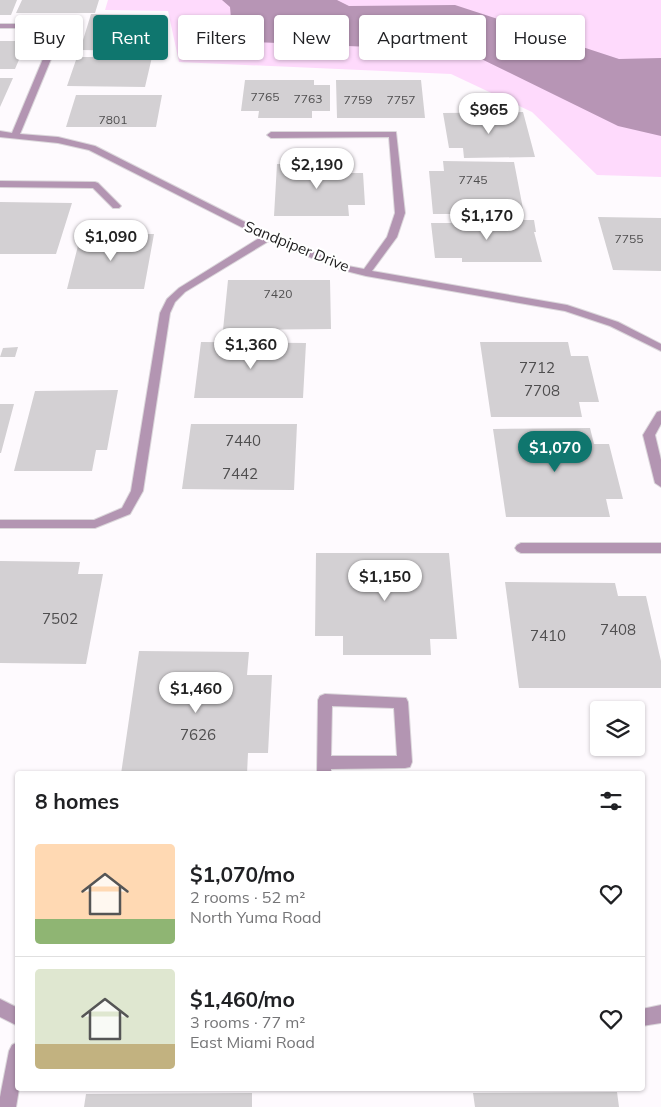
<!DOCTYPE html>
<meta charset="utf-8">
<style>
:root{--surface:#fff;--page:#f6f6f6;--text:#202124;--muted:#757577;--line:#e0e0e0;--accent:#0f766e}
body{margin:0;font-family:Mulish,sans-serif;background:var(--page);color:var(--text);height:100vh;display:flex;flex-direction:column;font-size:19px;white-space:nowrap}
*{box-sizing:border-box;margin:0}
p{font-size:16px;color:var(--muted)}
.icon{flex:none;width:28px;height:28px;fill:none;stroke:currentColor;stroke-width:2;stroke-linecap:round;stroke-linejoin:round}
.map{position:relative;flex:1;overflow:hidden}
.sheet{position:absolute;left:15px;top:771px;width:630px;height:320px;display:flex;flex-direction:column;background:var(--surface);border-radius:5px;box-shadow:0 1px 4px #0004}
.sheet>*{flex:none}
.top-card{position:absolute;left:15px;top:15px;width:631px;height:45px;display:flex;gap:10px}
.controls{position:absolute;left:590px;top:701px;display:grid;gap:10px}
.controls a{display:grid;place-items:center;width:55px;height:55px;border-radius:5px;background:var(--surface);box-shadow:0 1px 4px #0004;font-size:25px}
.price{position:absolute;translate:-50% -42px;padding:0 11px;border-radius:18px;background:#fff;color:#222;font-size:16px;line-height:32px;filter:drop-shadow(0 1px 2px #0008)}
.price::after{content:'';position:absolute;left:50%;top:30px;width:15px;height:11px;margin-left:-8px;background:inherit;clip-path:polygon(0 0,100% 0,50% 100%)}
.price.selected{background:var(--accent);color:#fff}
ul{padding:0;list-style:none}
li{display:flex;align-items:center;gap:15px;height:125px;padding:0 20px}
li+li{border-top:1px solid var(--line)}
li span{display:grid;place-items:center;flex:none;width:140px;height:100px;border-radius:5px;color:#555}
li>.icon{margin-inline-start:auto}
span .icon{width:60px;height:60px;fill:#fffc;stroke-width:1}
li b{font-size:21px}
h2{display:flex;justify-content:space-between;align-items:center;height:60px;padding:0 20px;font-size:21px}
.chip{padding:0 18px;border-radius:5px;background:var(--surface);box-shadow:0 1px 4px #0004;font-size:18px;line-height:45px}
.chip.selected{background:var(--accent);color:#fff}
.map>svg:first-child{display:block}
</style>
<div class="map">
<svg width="661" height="1107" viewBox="0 0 661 1107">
<rect width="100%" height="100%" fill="#fefafe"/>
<path fill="#fedafc" d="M108,0H661V177L597,175L532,112L451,74L179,62L168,11L105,10Z"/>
<path fill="#b795b5" d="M222,0H337L349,6L455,5L619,59L661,58V136L618,126L465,51L233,41L230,7Z"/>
<path fill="#d3d0d3" d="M0,0H17L11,15H0Z
M22,0H99L95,13H16Z
M91,14L162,15L154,51L80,50Z
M0,41H27L15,69H0Z
M77,57H152L145,87L67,86Z
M0,78H13L0,107Z
M245,80H314V85H330V111H312V118H258L259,111H241Z
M336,80H421L425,118H337Z
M76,95H162L156,127H66Z
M523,112L535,157L464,158L463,148H449L443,113Z
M443,161L514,162L524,214H433L429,171H444Z
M277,164H348V173H363L365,205H348L349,216H274Z
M0,202L72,203L56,254H0Z
M598,217L661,218V271L613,270Z
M457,220H534L536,232H534L542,262H462V258H435L431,223H458Z
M81,234H154L144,289H67Z
M228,280H330L331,329L223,330Z
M201,342L306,343L303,398H194Z
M480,342H568L571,356H588L599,402H579L582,417H491Z
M18,347L15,357H0L3,348Z
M118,390L107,450H96L92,471H14L35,391Z
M0,404H14L1,453H0Z
M191,424H297L294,490L182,489Z
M590,428L594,444H609L623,499H606L610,517H506L493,429Z
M316,553H449L457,639H430L431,655H343V636H315Z
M0,561L80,562L78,574H103L86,664L0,663Z
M505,582L615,583L618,596H646L661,661V688H519Z
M139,651L249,652L247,675H272L268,753H248L247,774H121Z
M617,1092L619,1107H475L473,1093Z
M252,1093V1107H84L86,1094Z"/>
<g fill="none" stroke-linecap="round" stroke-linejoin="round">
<defs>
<path id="minor" d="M0,24H42L60,29L61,35L20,134L58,137L95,146L271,235L348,266L364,269L387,237L395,213L389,137L271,138L267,135L271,132H396L405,213L397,237L372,271L567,305L618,322L661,344V351L610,326L565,311L366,276L342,270L269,241L185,292L175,302L170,313L143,491L130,514L95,528H0V520H94L122,508L131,491L160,313L167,299L179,288L261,237L89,150L58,143L0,137V131L12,133L53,35V30L42,28H0Z
M0,181L95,182L98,183L121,206L119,208H113L93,188L0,187Z
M661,411V424L655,435L661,460V487L655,483L643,435L657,412Z
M521,543H661V553H521L517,551L515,548L517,545Z
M325,694L406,698L408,702L412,762L410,767L405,768L331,769V774H317L318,700L320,696ZM332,706L394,708L397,756H331Z
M0,999L18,1008V1026L0,1017Z
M661,1005V1023L642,1026V1009Z
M18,1042V1089H19L16,1107H0V1097L9,1051L12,1045Z"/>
</defs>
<use href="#minor" stroke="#dbd7db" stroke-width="2"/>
<use href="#minor" fill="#b395b2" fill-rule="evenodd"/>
</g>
<g text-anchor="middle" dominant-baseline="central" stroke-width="4.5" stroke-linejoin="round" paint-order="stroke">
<g font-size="12" fill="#4f4e4f">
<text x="265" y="96">7765</text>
<text x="308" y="98">7763</text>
<text x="358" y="99">7759</text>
<text x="401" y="99">7757</text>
<text x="113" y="119">7801</text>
<text x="473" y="179">7745</text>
<text x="629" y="238">7755</text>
<text x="278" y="293">7420</text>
</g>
<g font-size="15" fill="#232223" stroke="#fff">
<text transform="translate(297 246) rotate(22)">Sandpiper Drive</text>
</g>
<g font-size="15" fill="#4f4e4f">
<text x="537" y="367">7712</text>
<text x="542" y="390">7708</text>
<text x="243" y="440">7440</text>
<text x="240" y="473">7442</text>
<text x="60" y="618">7502</text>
<text x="618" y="629">7408</text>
<text x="548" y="635">7410</text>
<text x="198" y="734">7626</text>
</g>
</g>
</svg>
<div class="controls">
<a><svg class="icon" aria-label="layers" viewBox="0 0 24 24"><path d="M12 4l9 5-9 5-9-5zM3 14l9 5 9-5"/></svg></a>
</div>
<b class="price" style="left:489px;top:135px">$965</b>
<b class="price" style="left:317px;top:190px">$2,190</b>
<b class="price" style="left:487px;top:241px">$1,170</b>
<b class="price" style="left:111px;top:262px">$1,090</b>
<b class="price" style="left:251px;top:370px">$1,360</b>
<b class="price selected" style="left:555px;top:473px">$1,070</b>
<b class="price" style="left:385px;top:602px">$1,150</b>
<b class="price" style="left:196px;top:714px">$1,460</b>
<div class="top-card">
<a class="chip">Buy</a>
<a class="chip selected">Rent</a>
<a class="chip">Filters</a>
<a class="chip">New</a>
<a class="chip">Apartment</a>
<a class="chip">House</a>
</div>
<section class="sheet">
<h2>8 homes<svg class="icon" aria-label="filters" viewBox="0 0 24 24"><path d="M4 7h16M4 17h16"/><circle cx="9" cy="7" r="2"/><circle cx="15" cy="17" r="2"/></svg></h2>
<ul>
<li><span style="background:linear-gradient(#ffd9b3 75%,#8fb573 0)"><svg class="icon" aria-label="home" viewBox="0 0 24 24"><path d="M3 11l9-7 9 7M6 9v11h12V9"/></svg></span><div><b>$1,070/mo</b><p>2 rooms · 52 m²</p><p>North Yuma Road</p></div><svg class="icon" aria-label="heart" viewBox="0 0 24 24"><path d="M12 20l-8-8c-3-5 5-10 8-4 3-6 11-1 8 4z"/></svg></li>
<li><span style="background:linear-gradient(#dfe7d0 75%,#c2b280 0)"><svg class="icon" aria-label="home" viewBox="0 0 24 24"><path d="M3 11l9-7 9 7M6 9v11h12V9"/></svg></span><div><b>$1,460/mo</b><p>3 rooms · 77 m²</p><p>East Miami Road</p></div><svg class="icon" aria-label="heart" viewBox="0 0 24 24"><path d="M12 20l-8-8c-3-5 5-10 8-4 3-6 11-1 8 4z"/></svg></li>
</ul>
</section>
</div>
